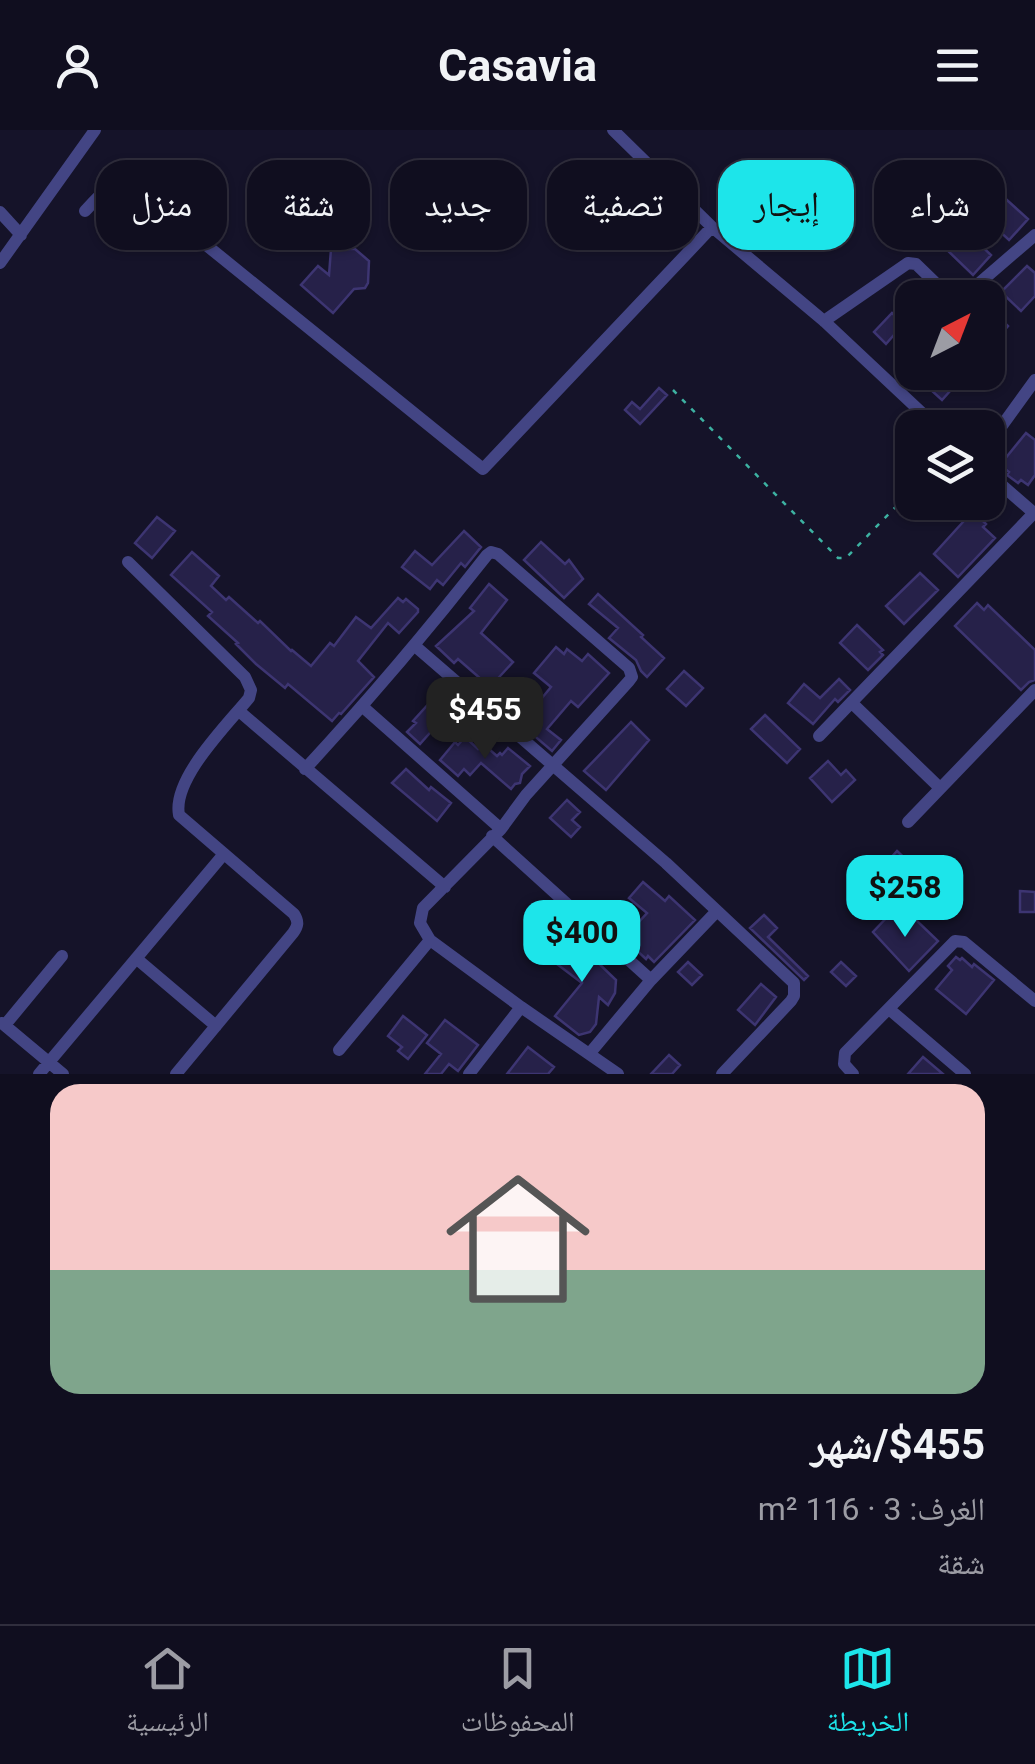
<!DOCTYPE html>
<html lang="ar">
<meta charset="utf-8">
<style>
:root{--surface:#100e1f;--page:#1e1c2c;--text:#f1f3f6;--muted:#9c9ca4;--line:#302e3d;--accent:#1de5ea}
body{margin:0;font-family:Roboto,"Noto Naskh Arabic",sans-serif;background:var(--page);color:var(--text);direction:rtl;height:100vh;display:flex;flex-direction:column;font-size:38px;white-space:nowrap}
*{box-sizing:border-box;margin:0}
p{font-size:32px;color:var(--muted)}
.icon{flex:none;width:55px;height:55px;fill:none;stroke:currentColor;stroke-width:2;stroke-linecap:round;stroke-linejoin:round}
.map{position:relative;height:944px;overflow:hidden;direction:ltr}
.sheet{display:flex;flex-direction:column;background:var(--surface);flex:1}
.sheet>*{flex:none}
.banner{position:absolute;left:30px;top:30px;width:975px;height:90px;direction:rtl;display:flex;gap:20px}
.needle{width:65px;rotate:42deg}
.tools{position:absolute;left:895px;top:150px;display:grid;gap:20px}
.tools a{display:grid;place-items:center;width:110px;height:110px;border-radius:20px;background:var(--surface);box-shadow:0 2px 8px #0004,0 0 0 2px var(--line);font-size:50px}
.price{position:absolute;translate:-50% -85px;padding:0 22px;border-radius:20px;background:var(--accent);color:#111;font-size:32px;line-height:65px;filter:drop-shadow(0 2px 5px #0008)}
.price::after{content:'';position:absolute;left:50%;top:60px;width:30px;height:22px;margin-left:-15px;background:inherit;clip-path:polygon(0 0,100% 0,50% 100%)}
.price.selected{background:#222;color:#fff}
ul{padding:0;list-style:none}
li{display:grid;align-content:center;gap:20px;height:530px;padding:0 50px}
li+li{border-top:2px solid var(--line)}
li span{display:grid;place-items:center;height:310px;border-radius:30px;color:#555}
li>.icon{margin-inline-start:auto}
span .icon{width:180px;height:180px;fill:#fffc;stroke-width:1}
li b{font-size:42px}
.tag{padding:0 35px;border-radius:30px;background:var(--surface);box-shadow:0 2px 8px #0004,0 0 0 2px var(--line);font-size:35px;line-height:90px}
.tag.selected{background:var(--accent);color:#111}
header{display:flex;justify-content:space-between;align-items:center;height:130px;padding:0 50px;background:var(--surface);font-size:45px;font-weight:700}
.dock{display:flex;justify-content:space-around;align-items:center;height:140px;border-top:2px solid var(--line);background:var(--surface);font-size:28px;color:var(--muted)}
.dock a{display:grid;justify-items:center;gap:5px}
.dock .selected{color:var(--accent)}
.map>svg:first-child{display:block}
</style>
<header><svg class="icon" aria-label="menu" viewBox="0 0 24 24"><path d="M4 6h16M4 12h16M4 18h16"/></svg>Casavia<svg class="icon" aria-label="person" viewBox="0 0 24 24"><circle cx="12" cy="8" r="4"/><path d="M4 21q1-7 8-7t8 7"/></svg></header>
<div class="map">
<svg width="1035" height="944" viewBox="0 0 1035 944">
<rect width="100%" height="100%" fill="#151329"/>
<path fill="#262149" stroke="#3d3572" stroke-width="2.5" d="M813,35L825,56L805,67L793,47Z
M998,62L1028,89L1009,110L979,82Z
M963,98L991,125L973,145L944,117Z
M331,119H355L369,131L368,153L365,158L354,159L333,183L301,155L318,136L329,145Z
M1027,136L1035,143V166L1021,181L1001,162Z
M988,177L1008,196L988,219Z
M892,183L901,191L898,195L900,198L886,214L874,202Z
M929,242H967L942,270L921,251Z
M659,258L667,265L640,294L625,280L632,272L640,279Z
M1026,303L1035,310V345L1028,355L1021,350L1018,353L1007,345L1009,342L1000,335Z
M973,381L986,394L983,397L995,408L958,447L934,424Z
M157,387L175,401L152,428L135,413Z
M464,401L481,417L465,437L461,433L443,455L437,450L430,459L402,437L415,421L432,435Z
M541,412L565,434L569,430L583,449L564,468L524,430Z
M192,422L219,446L211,456L226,470L229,467L258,493L260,491L291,521L292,520L311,536L330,513L334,516L356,487L371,498L398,468L403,472L406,469L418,479V482L399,503L388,493L358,531L374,547L341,584L339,583L332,591L288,554L285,558L256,534L236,514L238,513L208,486L212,482L171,445Z
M920,443L938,460L904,494L886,476Z
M489,454L507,470L481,503L513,532L490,557L458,529L454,533L436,516L474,481L470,478Z
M598,464L643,505L641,507L664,528L647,547L641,541L636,530L609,508L618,498L589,474Z
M977,473L984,480L988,475L1035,520V550L1029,552L1021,560L955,496Z
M857,495L883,520L880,522L883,525L868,540L840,513Z
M556,517L564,524L567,519L582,531L588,524L609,543L578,577L571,571L547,599L561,610L552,621L524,597L532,588L528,585L551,557L534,543Z
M684,541L703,558L686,576L667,559Z
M839,549L850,560L838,572L835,569L813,594L788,573L804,554L820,568Z
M444,557L459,570L420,614L407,602L416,593L413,591Z
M765,585L800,619L787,633L751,599Z
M631,592L649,610L606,660L584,641Z
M465,607L478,619L483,614L497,626L500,623L502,625L508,618L530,636L522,644L520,653L515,654L511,659L481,633L470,645L464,639L458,646L440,630L455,612L458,615Z
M828,631L841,645L846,640L855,650L832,672L810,648Z
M406,639L429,660L431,657L451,673L437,691L392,653Z
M567,670L580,682L572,690L580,697L571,707L550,688Z
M897,721L912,735L903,745L888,731Z
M643,752L665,771L669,766L695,790L654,832L648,826L646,829L633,817L636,814L626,806L647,783L629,768Z
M1020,761L1035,762V782H1020Z
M893,781L907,796L914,788L938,811L909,841L873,802Z
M764,785L777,798L768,807L808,846L804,850L750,798Z
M561,803L592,827L616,850L615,863L608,875L599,867L596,894L590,902L579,905L555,886L582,853L545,825Z
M956,827L960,830L962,828L972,837L974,834L994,850L966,884L936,859L952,840L948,836Z
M688,832L702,845L692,855L678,842Z
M841,832L856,846L846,856L831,842Z
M761,854L776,867L755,895L738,880Z
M403,886L427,905L408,929L398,921L402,917L388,906Z
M445,890L478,915L458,941L449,934L441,944H425L441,924L427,913Z
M528,917L554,937L548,944H507Z
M669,925L680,935L672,944H651Z
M923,927L943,944H908Z"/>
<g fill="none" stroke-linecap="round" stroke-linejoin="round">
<path stroke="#3db2a2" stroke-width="2.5" stroke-dasharray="5 8" stroke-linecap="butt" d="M673,260L838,428H846L912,360"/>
<path stroke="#434584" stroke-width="12" d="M613,0L712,97L824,191L938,298
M85,81C98,68 108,52 127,51L483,339L712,97
M0,82L21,105
M0,133L95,0
M962,168L1035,105
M824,191L908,133L916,134L951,168
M988,315L1035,250
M988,343L1035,384
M128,432L245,547L251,560L249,568C227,595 172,649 179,685L294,784C299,792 298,796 293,803L176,944
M415,516L666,733L794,853V866L791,871L722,944
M852,573L940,658
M363,577L501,699
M239,581L445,757
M819,606L1034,383
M305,639C369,570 429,499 487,425L491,422L498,424L629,538L632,547L629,551L526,665L501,699L423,778L420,793L430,810L521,877L618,944
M908,692L1035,560
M492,706L651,850
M137,829L216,896
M889,879L965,944
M2,893L63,944
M5,895L62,826
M339,920L430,810
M590,923L651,850L717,781
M39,944L223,725
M469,944L521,877
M853,944L844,934L845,923L955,811L964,812L1035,871"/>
</g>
</svg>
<div class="tools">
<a><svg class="needle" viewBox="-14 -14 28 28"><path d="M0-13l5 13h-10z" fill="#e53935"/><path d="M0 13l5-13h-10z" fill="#9c9ca4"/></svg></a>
<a><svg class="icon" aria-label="layers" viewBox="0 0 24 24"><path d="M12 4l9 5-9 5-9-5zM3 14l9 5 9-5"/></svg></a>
</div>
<b class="price selected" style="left:485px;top:632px">$455</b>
<b class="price" style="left:905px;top:810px">$258</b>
<b class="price" style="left:582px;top:855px">$400</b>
<div class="banner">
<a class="tag">شراء</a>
<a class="tag selected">إيجار</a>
<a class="tag">تصفية</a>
<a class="tag">جديد</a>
<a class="tag">شقة</a>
<a class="tag">منزل</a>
</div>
</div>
<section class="sheet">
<ul>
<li><span style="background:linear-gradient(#f6c9c9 60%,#7fa58c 0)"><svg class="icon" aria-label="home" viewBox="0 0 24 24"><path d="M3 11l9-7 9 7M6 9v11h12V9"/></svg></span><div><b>$455/شهر</b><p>الغرف: 3 · 116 m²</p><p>شقة</p></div></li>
</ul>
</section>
<nav class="dock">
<a class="selected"><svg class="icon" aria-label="map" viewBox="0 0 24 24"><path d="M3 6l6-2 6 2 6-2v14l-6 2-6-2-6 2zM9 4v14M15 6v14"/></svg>الخريطة</a>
<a><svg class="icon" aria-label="saved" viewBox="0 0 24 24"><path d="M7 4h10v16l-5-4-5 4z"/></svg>المحفوظات</a>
<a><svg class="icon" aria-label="home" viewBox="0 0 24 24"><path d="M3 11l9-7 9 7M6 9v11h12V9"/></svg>الرئيسية</a>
</nav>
